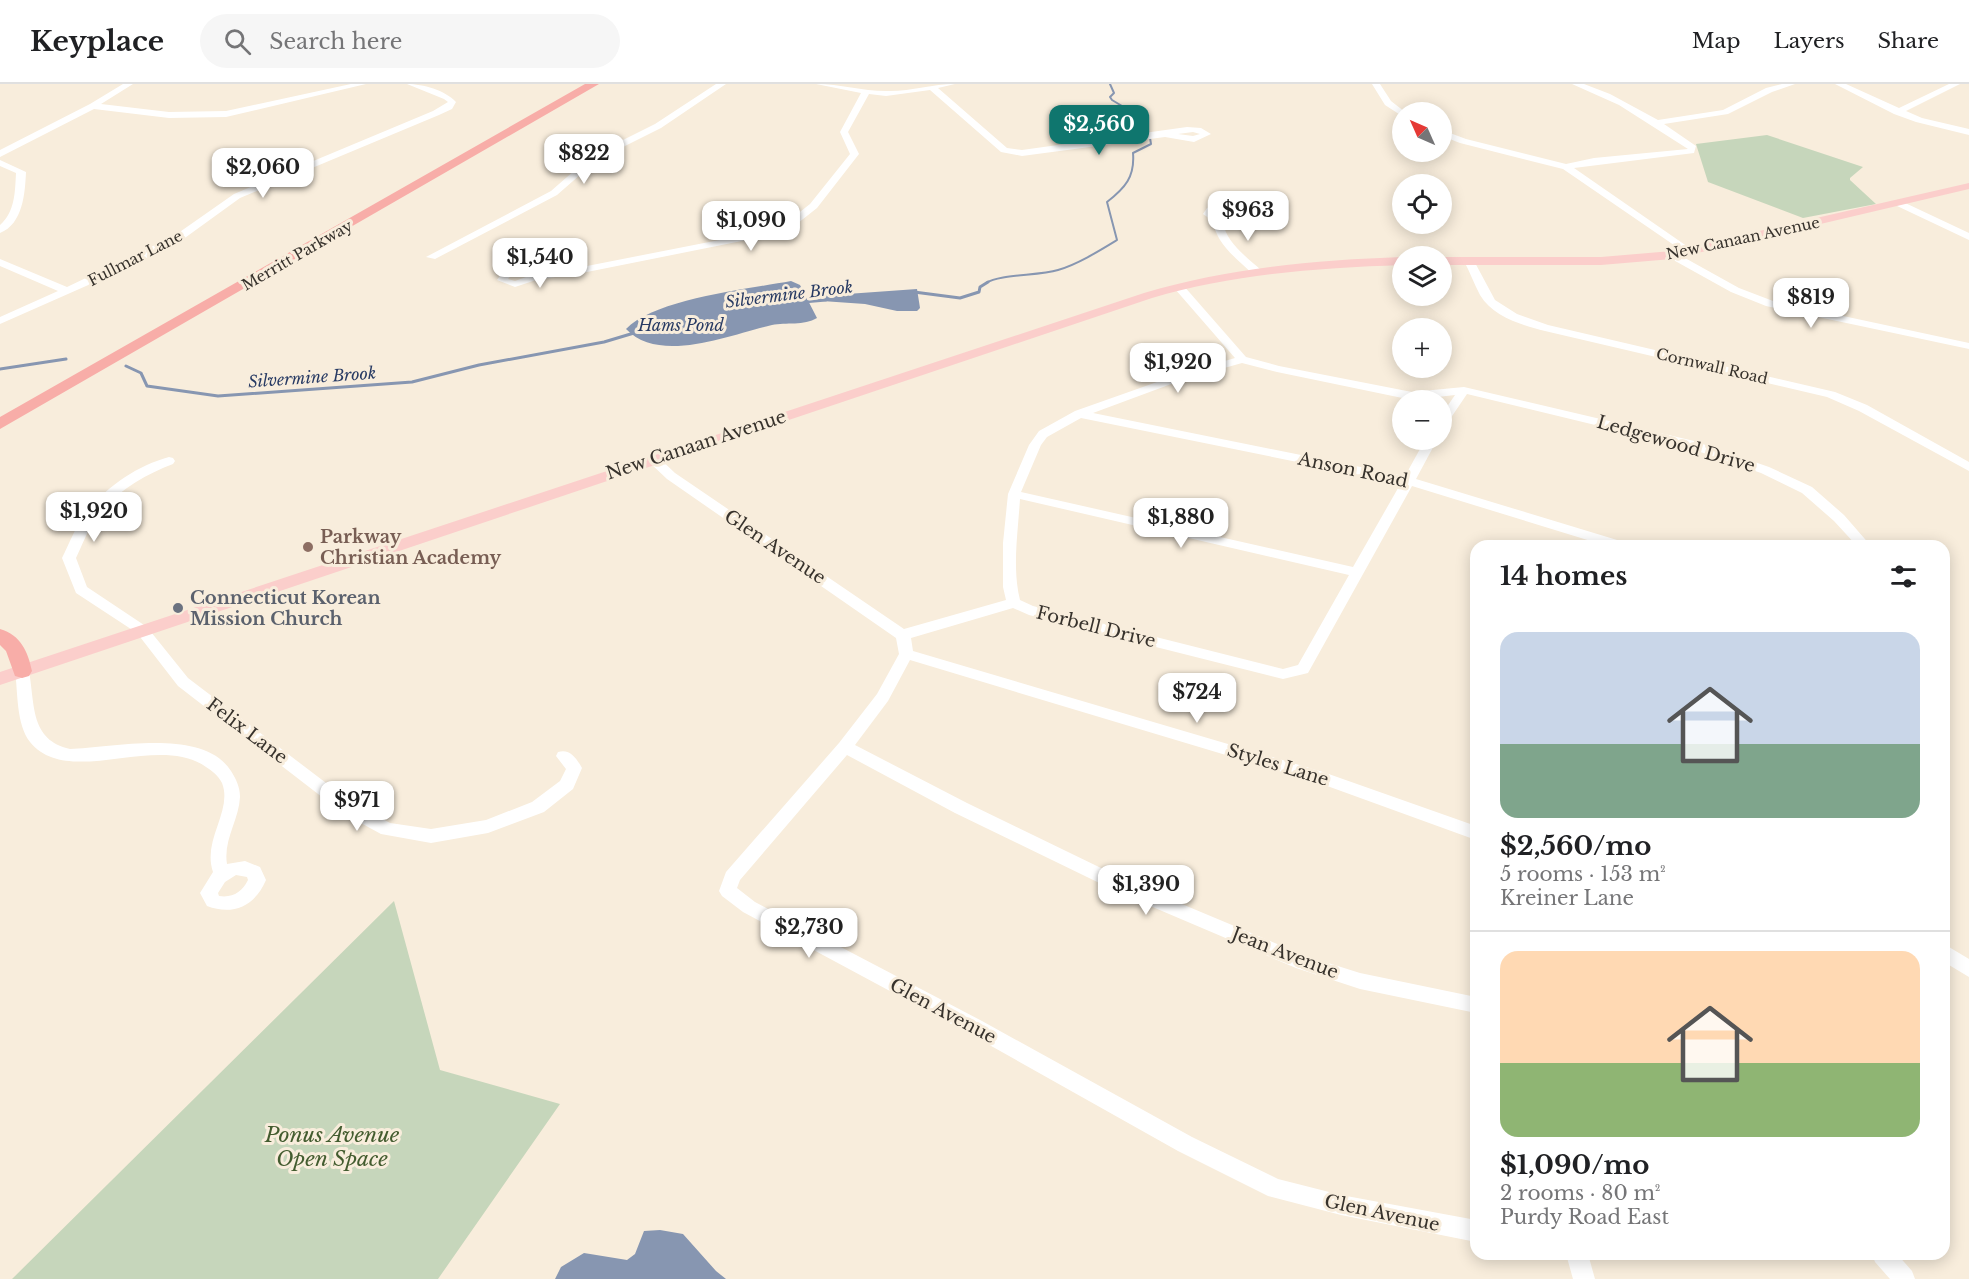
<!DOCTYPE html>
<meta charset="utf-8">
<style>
:root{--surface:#fff;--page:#f6f6f6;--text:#202124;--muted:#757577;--line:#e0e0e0;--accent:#0f766e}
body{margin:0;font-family:"Libre Baskerville",serif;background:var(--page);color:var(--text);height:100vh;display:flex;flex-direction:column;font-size:22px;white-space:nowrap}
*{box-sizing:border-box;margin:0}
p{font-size:20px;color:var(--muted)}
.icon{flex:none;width:33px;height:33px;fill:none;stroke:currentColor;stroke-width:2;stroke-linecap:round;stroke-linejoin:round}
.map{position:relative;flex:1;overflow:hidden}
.drawer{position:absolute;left:1470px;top:456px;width:480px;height:720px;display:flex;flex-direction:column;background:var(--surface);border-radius:18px;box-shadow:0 3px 15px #0003}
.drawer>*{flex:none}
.needle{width:39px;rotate:315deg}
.tools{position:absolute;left:1392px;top:18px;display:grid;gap:12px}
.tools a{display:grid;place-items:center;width:60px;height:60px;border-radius:50%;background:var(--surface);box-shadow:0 3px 15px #0003;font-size:30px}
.price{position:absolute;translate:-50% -51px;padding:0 14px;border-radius:12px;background:#fff;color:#222;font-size:20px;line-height:39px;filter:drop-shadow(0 2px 3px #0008)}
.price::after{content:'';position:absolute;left:50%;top:36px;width:18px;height:14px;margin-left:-9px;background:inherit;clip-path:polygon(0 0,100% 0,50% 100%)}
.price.active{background:var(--accent);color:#fff}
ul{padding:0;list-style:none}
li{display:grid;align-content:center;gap:12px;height:318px;padding:0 30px}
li+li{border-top:2px solid var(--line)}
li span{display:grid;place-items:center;height:186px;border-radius:18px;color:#555}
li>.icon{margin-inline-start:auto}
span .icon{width:108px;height:108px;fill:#fffc;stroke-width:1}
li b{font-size:26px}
h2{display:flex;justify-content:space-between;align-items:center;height:72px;padding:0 30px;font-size:26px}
header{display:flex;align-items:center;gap:36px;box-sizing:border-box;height:84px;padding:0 30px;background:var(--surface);border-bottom:2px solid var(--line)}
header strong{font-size:28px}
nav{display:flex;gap:33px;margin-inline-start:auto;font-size:21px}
.search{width:420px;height:54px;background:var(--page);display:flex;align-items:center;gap:15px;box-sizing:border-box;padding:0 21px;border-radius:33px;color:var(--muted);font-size:22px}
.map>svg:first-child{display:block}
</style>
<header>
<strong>Keyplace</strong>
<div class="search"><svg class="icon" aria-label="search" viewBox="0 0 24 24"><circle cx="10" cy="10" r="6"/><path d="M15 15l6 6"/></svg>Search here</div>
<nav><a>Map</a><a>Layers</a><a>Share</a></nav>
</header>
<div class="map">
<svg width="1969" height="1195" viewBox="0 0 1969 1195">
<rect width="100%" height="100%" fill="#f8eddc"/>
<path fill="#c6d6bb" d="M1767,51L1863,83L1850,94V96L1876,120L1803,134L1708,98L1696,60Z
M394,817L440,986L560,1020L438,1195H12Z"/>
<path fill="#8796b1" d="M791,197L800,201L817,234C804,242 786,238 772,241C731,250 660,281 626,245C655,215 748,205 791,197Z
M917,205L920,224L917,227H897L865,220L822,217L819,212Z
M660,1146L683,1150L716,1187L726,1195H555L561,1183L584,1169L627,1176L635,1170L644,1147Z"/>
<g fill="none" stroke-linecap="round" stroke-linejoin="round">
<path stroke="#8796b1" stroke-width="2" d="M1110,0L1114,9L1110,13L1112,16L1137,31L1146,49
M986,199C1000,190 1038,192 1058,186C1078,180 1099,167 1117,156L1107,118C1125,104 1135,93 1133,69L1151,60L1150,54"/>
<path stroke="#8796b1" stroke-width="3" d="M914,208L960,214L979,208L980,203L988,198
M803,218L826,216
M126,282L141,289L147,302L218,312L412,298L479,281L604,258L634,249
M0,285L66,275"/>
<path fill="#fff" fill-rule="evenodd" d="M123,0H133L101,20L169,28L226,27L351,0H366L226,33L169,34L94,25L0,73V66L90,20Z
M407,0C423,0 445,6 456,18L452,25L439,31L240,114L182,156L120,187L0,240V233L58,207L0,182V175L67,203L174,152L234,110L433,27L448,18L444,15Z
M716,0H726L661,44L597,76L557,111L435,175L426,173L551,107L591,72L655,40Z
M816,0C840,0 862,7 886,7C909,8 932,0 955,0L938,4L1007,64L1022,66L1187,43L1201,44L1211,50L1194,58L1165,53L1022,72L1001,68L930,6L886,12L869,10L848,48L859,70L817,124L793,143L777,150L587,188L536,196L515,203L497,196L504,186L521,182L536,186L537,189L587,182L770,146L786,139L810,120L850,70L840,48L861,9ZM1193,48L1200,50L1193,52L1178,50ZM521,188L527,190L526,193L515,197L508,195L512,190Z
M1372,0H1380L1391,17L1405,28H1402V32L1385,21Z
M1572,0H1584L1610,10L1658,36L1723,26L1766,4L1782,0H1795L1772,8L1728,30L1664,40L1696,62L1694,69L1574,84L1691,165L1692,167L1687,170L1563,85L1460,59L1442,52V46L1466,55L1566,80L1594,74L1688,65L1619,21Z
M1835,0H1846L1899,24L1949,0H1960L1906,27L1922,34L1969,45V51L1916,38L1894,30Z
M0,76L26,88C25,109 23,140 0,149V141C15,128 15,108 16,89L0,82Z
M1895,117H1901L1969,149V156L1895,121Z
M1217,121L1232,125L1237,131L1223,138C1226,159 1247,173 1262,187V191H1254C1238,176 1216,160 1213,137L1203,130L1207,124ZM1217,127L1227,130L1220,132L1213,129Z
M1668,169H1676L1739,204L1773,217L1969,259V265L1766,222L1731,208L1668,173Z
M1465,175H1473L1495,216L1517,230L1548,241L1835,308L1867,321L1969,378V387L1859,327L1827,313L1545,247C1522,241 1493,233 1480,211C1474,200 1470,188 1464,177Z
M1179,200L1183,201L1246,273L1279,282L1412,308L1464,303L1694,357L1769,383L1812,403L1844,431L1871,462H1857L1834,437L1802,409L1761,389L1686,363L1467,310L1446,341L1442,342V330L1455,311L1412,316L1277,288L1242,279L1182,296L1093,329L1405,392L1425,356H1437L1416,395L1627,459L1629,462H1607L1412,402L1308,589L1283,595L1029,531L1013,524L911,554L913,567L1323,688L1476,742V756L1319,699L910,576L888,617L855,661L967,719L1134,800L1306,872L1360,889L1476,913V929L1360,905L1296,884L1122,810L955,729L847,671L740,796L737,804L755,818L982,937L1192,1053L1278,1095L1341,1111L1476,1136V1158L1341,1131L1268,1112L1178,1067L968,949L743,828L722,812L719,807L726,788L839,659L877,610L899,570L896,554L667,395L649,378L647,375L649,372H657L675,389L904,545L1006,516L1003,503V459L1008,410L1029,361L1039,347L1075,327L1174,292L1235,274L1175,205L1174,203ZM1081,334L1401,399L1353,483L1021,408L1041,361L1047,353ZM1020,415L1349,491L1298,581L1283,585L1033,522L1020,516C1012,484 1018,448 1020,415Z
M169,373L173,374L175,377L173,380C144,391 113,409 95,436C87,447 82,462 76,474L87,503L147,543L188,594L334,705L358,721L390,739L431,745L486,736L532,718L560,697L566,685L556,672L558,668C570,664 577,675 582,684L573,705L544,728L488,749L431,759L381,750L346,731L322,713L178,602L137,549L76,509L62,474C69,460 75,444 84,432C104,404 136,382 169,373Z
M22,582L29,587C35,621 30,656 70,665C113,664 203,643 231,687C236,695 240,703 240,713C239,736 223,756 227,780L245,777L260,783L266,796C255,822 233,832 207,822L200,809L213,788C202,756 233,727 222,699C218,691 212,687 206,683C158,648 68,705 30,658C16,640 18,608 15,587ZM236,791L247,793L248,796C242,808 233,814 219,812L218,809L225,798Z
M1944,860L1969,875V893L1944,878Z
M1566,1170H1588L1595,1195H1573Z
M1872,1170H1897L1912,1187L1915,1195H1890L1875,1178Z"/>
<path fill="#fbcecb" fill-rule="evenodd" d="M1969,99V105L1672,175L1601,181H1442V173H1601L1672,167Z
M1402,173V181C1318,184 1233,190 1152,214L0,601V588L1144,209C1227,184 1315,176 1402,173Z"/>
<path fill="#f8ada8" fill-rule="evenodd" d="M585,0H599L0,345V333Z
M0,545C21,551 28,568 32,587L29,592L22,594L15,592L6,567L0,561Z"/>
</g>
<circle fill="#8d6e63" stroke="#f8eddc" stroke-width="2" cx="308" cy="463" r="6"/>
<circle fill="#6b7280" stroke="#f8eddc" stroke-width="2" cx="178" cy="524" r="6"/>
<g text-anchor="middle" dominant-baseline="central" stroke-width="6" stroke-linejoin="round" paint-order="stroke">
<g font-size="15" fill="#37322c" stroke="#f8eddc">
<text transform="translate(1743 154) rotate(-12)">New Canaan Avenue</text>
<text transform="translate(297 171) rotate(-30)">Merritt Parkway</text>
<text transform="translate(135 174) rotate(-27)">Fullmar Lane</text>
<text transform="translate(1712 282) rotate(13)">Cornwall Road</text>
</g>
<g font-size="16" font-style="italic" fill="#273a63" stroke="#f8eddc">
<text transform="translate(789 210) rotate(-7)">Silvermine Brook</text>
<text x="681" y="241">Hams Pond</text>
<text transform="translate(312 293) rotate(-4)">Silvermine Brook</text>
</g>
<g font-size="18" fill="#37322c" stroke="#f8eddc">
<text transform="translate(1676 360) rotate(16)">Ledgewood Drive</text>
<text transform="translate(696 361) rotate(-18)">New Canaan Avenue</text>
<text transform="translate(1353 386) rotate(12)">Anson Road</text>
<text transform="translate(775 463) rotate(34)">Glen Avenue</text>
<text transform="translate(1096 543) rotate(14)">Forbell Drive</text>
<text transform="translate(247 647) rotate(37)">Felix Lane</text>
<text transform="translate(1278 681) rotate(17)">Styles Lane</text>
<text transform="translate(1285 869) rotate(21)">Jean Avenue</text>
<text transform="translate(943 927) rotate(28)">Glen Avenue</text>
<text transform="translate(1382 1129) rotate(12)">Glen Avenue</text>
</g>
<g font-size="18" font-weight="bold" fill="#785e54" stroke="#f8eddc" text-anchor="start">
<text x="320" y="453">Parkway<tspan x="320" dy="21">Christian Academy</tspan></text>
</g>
<g font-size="18" font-weight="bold" fill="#5b616d" stroke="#f8eddc" text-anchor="start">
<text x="190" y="514">Connecticut Korean<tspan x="190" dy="21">Mission Church</tspan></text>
</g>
<g font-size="21" font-style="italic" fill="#435c2f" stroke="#f8eddc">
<text x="332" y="1051">Ponus Avenue<tspan x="332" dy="24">Open Space</tspan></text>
</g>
</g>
</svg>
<div class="tools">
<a><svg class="needle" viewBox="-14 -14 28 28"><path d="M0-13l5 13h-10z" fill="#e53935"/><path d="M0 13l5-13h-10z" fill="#757577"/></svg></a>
<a><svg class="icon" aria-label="locate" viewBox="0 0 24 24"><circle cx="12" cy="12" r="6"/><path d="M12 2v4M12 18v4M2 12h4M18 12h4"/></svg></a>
<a><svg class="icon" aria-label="layers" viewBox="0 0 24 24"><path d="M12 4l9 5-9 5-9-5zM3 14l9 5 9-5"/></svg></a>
<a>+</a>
<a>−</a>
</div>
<b class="price active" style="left:1099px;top:72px">$2,560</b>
<b class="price" style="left:584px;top:101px">$822</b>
<b class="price" style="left:263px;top:115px">$2,060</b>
<b class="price" style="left:1248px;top:158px">$963</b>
<b class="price" style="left:751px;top:168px">$1,090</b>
<b class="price" style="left:540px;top:205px">$1,540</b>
<b class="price" style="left:1811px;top:245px">$819</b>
<b class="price" style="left:1178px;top:310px">$1,920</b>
<b class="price" style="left:94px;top:459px">$1,920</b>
<b class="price" style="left:1181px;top:465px">$1,880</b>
<b class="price" style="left:1197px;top:640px">$724</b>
<b class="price" style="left:357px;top:748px">$971</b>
<b class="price" style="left:1146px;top:832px">$1,390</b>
<b class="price" style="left:809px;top:875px">$2,730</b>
<section class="drawer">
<h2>14 homes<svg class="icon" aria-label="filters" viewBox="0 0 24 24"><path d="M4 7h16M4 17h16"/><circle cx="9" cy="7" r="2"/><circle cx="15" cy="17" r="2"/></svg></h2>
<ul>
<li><span style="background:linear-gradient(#c9d6e8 60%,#7fa58c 0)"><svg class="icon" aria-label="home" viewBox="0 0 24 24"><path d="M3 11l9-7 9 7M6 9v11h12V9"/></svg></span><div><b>$2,560/mo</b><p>5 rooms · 153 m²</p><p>Kreiner Lane</p></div></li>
<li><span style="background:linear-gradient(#ffd9b3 60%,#8fb573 0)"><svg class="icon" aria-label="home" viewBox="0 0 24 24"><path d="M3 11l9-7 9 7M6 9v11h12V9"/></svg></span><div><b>$1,090/mo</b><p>2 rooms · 80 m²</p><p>Purdy Road East</p></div></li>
</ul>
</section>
</div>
